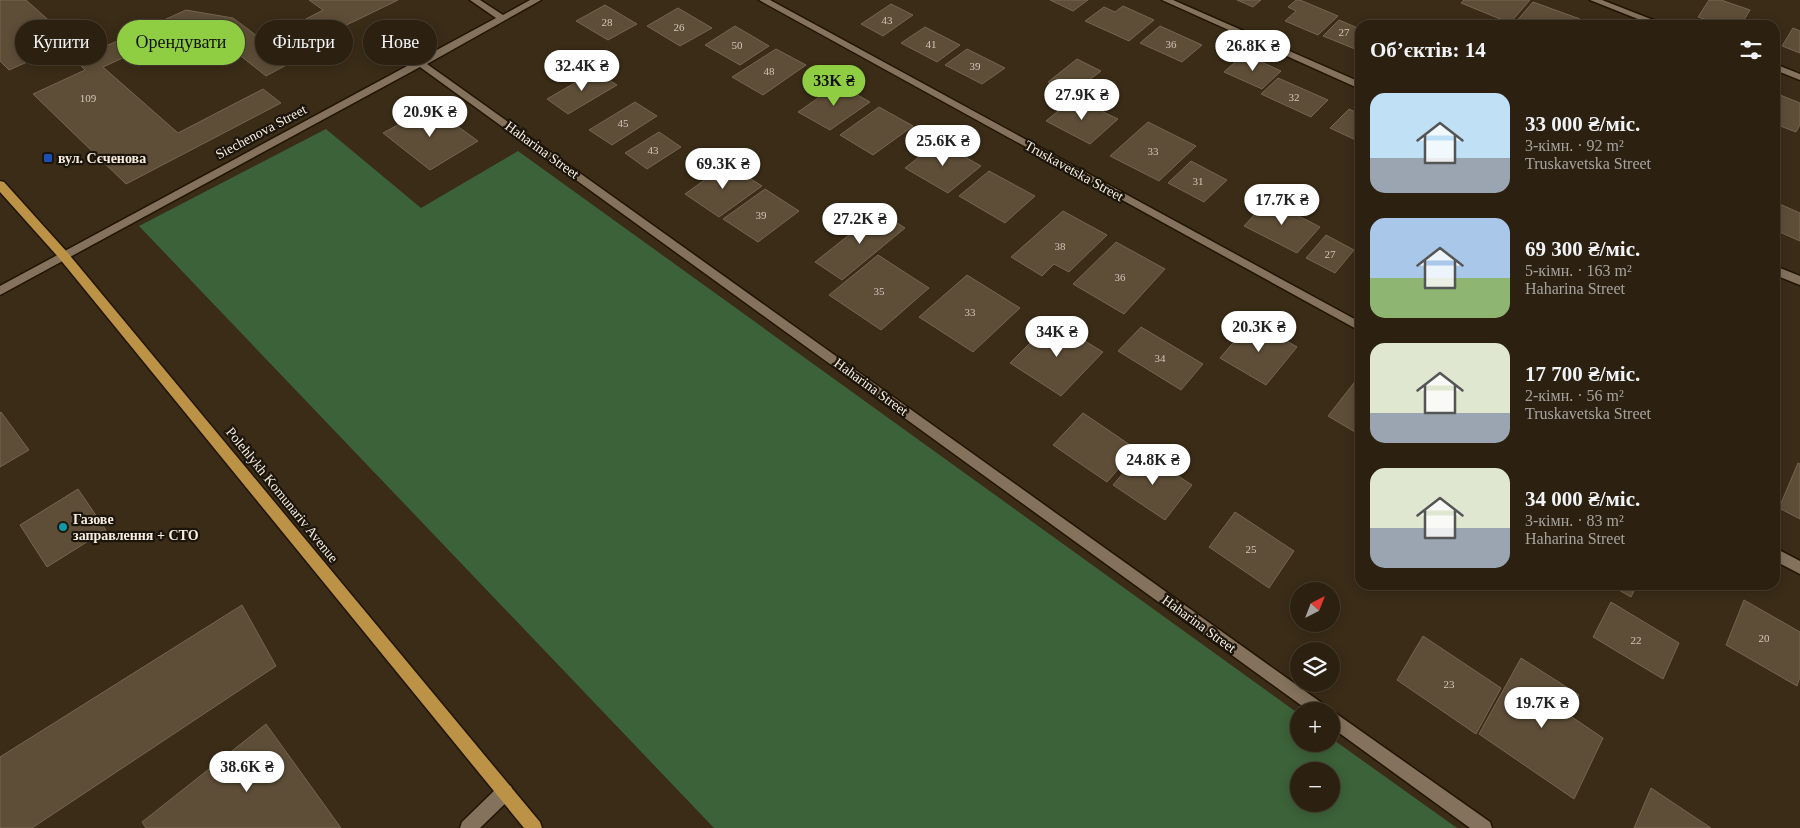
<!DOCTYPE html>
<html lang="uk">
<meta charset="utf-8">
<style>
:root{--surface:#2c2111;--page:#382e1f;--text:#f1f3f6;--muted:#a6a39f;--line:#483e31;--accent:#8fcd42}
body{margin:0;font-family:Georgia,serif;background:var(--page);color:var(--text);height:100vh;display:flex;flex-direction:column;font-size:19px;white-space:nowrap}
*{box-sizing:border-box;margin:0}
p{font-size:16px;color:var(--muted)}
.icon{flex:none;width:28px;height:28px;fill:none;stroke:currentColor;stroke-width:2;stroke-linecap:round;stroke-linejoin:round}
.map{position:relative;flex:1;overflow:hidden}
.details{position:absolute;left:1355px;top:20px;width:425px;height:570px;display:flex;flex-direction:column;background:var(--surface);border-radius:15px;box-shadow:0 2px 12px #0003,0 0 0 1px var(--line)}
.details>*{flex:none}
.hud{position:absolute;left:15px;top:20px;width:475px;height:45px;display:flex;gap:10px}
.needle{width:32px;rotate:42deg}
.controls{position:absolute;left:1290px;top:582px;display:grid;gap:10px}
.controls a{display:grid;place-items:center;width:50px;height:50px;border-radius:50%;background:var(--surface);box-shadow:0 2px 12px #0003,0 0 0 1px var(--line);font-size:25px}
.price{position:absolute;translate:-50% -42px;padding:0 11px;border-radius:18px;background:#fff;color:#222;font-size:16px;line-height:32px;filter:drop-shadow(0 1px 2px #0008)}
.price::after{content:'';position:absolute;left:50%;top:30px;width:15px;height:11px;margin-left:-8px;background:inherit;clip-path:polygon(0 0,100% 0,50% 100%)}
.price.selected{background:var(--accent);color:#111}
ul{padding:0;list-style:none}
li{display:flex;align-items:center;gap:15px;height:125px;padding:0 15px}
li span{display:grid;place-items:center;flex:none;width:140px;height:100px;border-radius:15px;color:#555}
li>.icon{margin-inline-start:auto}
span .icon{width:60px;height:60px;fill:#fffc;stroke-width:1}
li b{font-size:21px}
h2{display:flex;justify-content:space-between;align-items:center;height:60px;padding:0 15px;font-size:21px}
.pill{padding:0 18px;border-radius:22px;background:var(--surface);box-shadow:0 2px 12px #0003,0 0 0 1px var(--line);font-size:18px;line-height:45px}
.pill.selected{background:var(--accent);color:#111}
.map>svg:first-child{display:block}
</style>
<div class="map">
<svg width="1800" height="828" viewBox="0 0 1800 828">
<rect width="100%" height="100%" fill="#3a2c17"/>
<path fill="#3c6239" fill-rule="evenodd" d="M326,129L421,208L518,151L1299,714V744H1331V738L1457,828H714L139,226ZM1299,771H1331V804H1299Z"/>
<path fill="#5e4e38" stroke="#76654f" d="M0,0H26L73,42L9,70L0,61Z
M309,0H398L326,35L304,20L323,10Z
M1050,0H1088L1073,11Z
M1237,0H1261L1253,7Z
M1296,0H1300L1338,16L1318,35L1285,21L1296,11L1288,7Z
M1464,0H1530L1510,23L1461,3Z
M1709,0H1721L1750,10L1741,25H1721L1698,17Z
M1533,2L1580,19L1575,25L1514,24Z
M891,4L913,15L883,36L861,24Z
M605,5L637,24L608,40L576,21Z
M1123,6L1154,20L1129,41L1085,21L1104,7L1115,12Z
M678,8L712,28L680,46L647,26Z
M186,10L233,18L292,62L266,76L213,34L184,30L103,67L178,133L263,89L281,103L126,184L33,94L85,70L75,60Z
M1339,20L1360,29V51L1323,36Z
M735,26L769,46L740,65L705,45Z
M1160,26L1202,45L1182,62L1140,43Z
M925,27L960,45L937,62L901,43Z
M1793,28L1800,31V53L1782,46Z
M776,49L806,65L763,95L732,77Z
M967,49L1005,68L982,84L945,65Z
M1244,54L1281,71L1262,89L1224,72Z
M1077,59L1101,71L1071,94L1048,82Z
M595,71L617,85L568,114L547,99Z
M1278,78L1328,100L1311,117L1261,94Z
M838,84L870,102L830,130L798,112Z
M1775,93L1800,103V125L1796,132L1775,124Z
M1074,98L1118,119L1090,144L1046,121Z
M635,102L657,116L612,145L589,130Z
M431,107L478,141L430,170L383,133Z
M879,107L913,126L873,155L840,135Z
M1349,109L1360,114V142L1330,128Z
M1148,122L1196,146L1159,181L1110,156Z
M659,132L681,147L647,169L625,153Z
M938,142L981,166L948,193L905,168Z
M1191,161L1227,180L1204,202L1168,183Z
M727,164L762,186L719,217L685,194Z
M989,171L1035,196L1005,223L959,196Z
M765,189L799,211L758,242L723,219Z
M1268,200L1320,227L1297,253L1244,226Z
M1775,202L1800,213V241L1775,230Z
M879,211L905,228L842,280L815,262Z
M1063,211L1107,235L1069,272L1054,264L1042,276L1011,257Z
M1326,235L1354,250L1335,273L1306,258Z
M1116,242L1165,269L1124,314L1073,284Z
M878,255L929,288L881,330L829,295Z
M967,275L1020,308L973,352L919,317Z
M1052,321L1103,352L1061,396L1010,363Z
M1252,321L1297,347L1266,385L1220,358Z
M1141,327L1203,364L1181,390L1118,351Z
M1357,379L1360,380V435L1328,416Z
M1,412L29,450L0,467V413Z
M1083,413L1136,449L1107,482L1053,445Z
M1141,452L1192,485L1165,520L1113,485Z
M1798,463L1800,464V519L1779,508Z
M78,489L106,530L47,567L20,525Z
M1235,512L1294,551L1269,588L1209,547Z
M1610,585H1637L1631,597Z
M1744,600L1800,632V677L1797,686L1726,645Z
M1611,602L1679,643L1663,679L1593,637Z
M242,605L276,666L32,828H0V757Z
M1423,636L1501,688L1476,734L1397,680Z
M1521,658L1579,695L1569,715L1603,738L1574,799L1479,734Z
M266,724L341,828H146L142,822Z
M1651,788L1711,828H1634Z"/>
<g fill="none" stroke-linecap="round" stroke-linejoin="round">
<defs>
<path id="minor" d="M470,0H480L503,15L530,0H541L427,64L1326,706L1328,711H1309L420,67L0,295V286L496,18Z
M759,0H770L1360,322V331Z
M1162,0H1173L1360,82V89Z
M1590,0H1602L1666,25H1653Z
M1775,64L1800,74V80L1775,70Z
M1775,266L1800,276V285L1775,275Z
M1775,548L1800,561V574L1775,561Z
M1331,710L1490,822L1492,828H1470L1331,727V711H1329Z
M505,784L511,786L513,792L511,798L480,828H460L462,822L499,786Z"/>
<path id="major" d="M0,181L4,182L67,252L540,822L542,828H524L59,258L0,192Z"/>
</defs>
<use href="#minor" stroke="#211401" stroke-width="3"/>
<use href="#major" stroke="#211401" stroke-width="3"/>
<use href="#minor" fill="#84725c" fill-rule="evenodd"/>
<use href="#major" fill="#bb9246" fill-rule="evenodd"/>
</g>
<rect fill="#1a4fb4" stroke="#1c150c" stroke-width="2" x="43" y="153" width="10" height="10" rx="2.5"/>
<circle fill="#0f9aa8" stroke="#1c150c" stroke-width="2" cx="63" cy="527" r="5"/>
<g text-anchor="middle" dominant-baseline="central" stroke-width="4.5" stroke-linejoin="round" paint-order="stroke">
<g font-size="11" fill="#d0c5b6">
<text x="887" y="20">43</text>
<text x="607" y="22">28</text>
<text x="679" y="27">26</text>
<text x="1344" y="32">27</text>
<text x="931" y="44">41</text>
<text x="1171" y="44">36</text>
<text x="737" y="45">50</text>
<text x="975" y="66">39</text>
<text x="769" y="71">48</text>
<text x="1294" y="97">32</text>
<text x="88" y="98">109</text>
<text x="623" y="123">45</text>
<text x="653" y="150">43</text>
<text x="1153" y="151">33</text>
<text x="1198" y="181">31</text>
<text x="761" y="215">39</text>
<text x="1060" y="246">38</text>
<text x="1330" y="254">27</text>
<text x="1120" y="277">36</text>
<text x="879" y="291">35</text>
<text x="970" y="312">33</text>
<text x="1160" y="358">34</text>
<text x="1251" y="549">25</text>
<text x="1764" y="638">20</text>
<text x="1636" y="640">22</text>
<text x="1449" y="684">23</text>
</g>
<g font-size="14" fill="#f6ede0" stroke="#1c150c">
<text transform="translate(261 132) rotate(-28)">Siechenova Street</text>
<text transform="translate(542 150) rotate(36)">Haharina Street</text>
<text transform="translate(1074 171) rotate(29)">Truskavetska Street</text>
<text transform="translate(871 387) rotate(36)">Haharina Street</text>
<text transform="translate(282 495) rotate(51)">Polehlykh Komunariv Avenue</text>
<text transform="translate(1199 624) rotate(36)">Haharina Street</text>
</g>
<g font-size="14" font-weight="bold" fill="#f6ede0" stroke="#1c150c" text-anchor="start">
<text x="58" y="158">вул. Сєченова</text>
<text x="73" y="519">Газове<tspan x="73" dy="16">заправлення + СТО</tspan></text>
</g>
</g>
</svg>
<div class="controls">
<a><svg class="needle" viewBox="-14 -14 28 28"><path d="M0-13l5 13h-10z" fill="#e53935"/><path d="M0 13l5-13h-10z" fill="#a6a39f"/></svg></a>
<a><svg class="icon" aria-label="layers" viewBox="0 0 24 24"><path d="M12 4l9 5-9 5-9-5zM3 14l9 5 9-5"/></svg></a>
<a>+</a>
<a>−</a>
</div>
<b class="price" style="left:1253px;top:72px">26.8K ₴</b>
<b class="price" style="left:582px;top:92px">32.4K ₴</b>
<b class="price selected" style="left:834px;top:107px">33K ₴</b>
<b class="price" style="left:1082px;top:121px">27.9K ₴</b>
<b class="price" style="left:430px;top:138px">20.9K ₴</b>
<b class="price" style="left:943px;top:167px">25.6K ₴</b>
<b class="price" style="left:723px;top:190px">69.3K ₴</b>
<b class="price" style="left:1282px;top:226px">17.7K ₴</b>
<b class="price" style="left:860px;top:245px">27.2K ₴</b>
<b class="price" style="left:1259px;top:353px">20.3K ₴</b>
<b class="price" style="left:1057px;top:358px">34K ₴</b>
<b class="price" style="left:1153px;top:486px">24.8K ₴</b>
<b class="price" style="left:1542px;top:729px">19.7K ₴</b>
<b class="price" style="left:247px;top:793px">38.6K ₴</b>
<div class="hud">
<a class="pill">Купити</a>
<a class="pill selected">Орендувати</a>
<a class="pill">Фільтри</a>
<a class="pill">Нове</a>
</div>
<section class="details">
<h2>Об’єктів: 14<svg class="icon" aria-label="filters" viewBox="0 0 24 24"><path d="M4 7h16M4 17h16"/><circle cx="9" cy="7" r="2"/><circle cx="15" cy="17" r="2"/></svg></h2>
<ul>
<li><span style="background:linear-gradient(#bfe0f5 65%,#9aa5b1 0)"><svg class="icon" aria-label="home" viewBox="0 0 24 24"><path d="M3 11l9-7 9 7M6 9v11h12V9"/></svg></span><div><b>33 000 ₴/міс.</b><p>3-кімн. · 92 m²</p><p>Truskavetska Street</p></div></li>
<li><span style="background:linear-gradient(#a9c7e8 60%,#8fb573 0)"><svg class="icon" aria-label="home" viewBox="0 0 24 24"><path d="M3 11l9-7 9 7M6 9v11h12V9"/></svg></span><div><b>69 300 ₴/міс.</b><p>5-кімн. · 163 m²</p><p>Haharina Street</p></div></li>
<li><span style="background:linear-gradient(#dfe7d0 70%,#9aa5b1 0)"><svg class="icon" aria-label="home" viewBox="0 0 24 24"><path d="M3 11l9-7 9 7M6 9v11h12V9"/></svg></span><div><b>17 700 ₴/міс.</b><p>2-кімн. · 56 m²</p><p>Truskavetska Street</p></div></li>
<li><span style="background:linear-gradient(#dfe7d0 60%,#9aa5b1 0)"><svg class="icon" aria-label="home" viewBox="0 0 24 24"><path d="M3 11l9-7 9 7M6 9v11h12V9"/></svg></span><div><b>34 000 ₴/міс.</b><p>3-кімн. · 83 m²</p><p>Haharina Street</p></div></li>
</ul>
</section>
</div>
